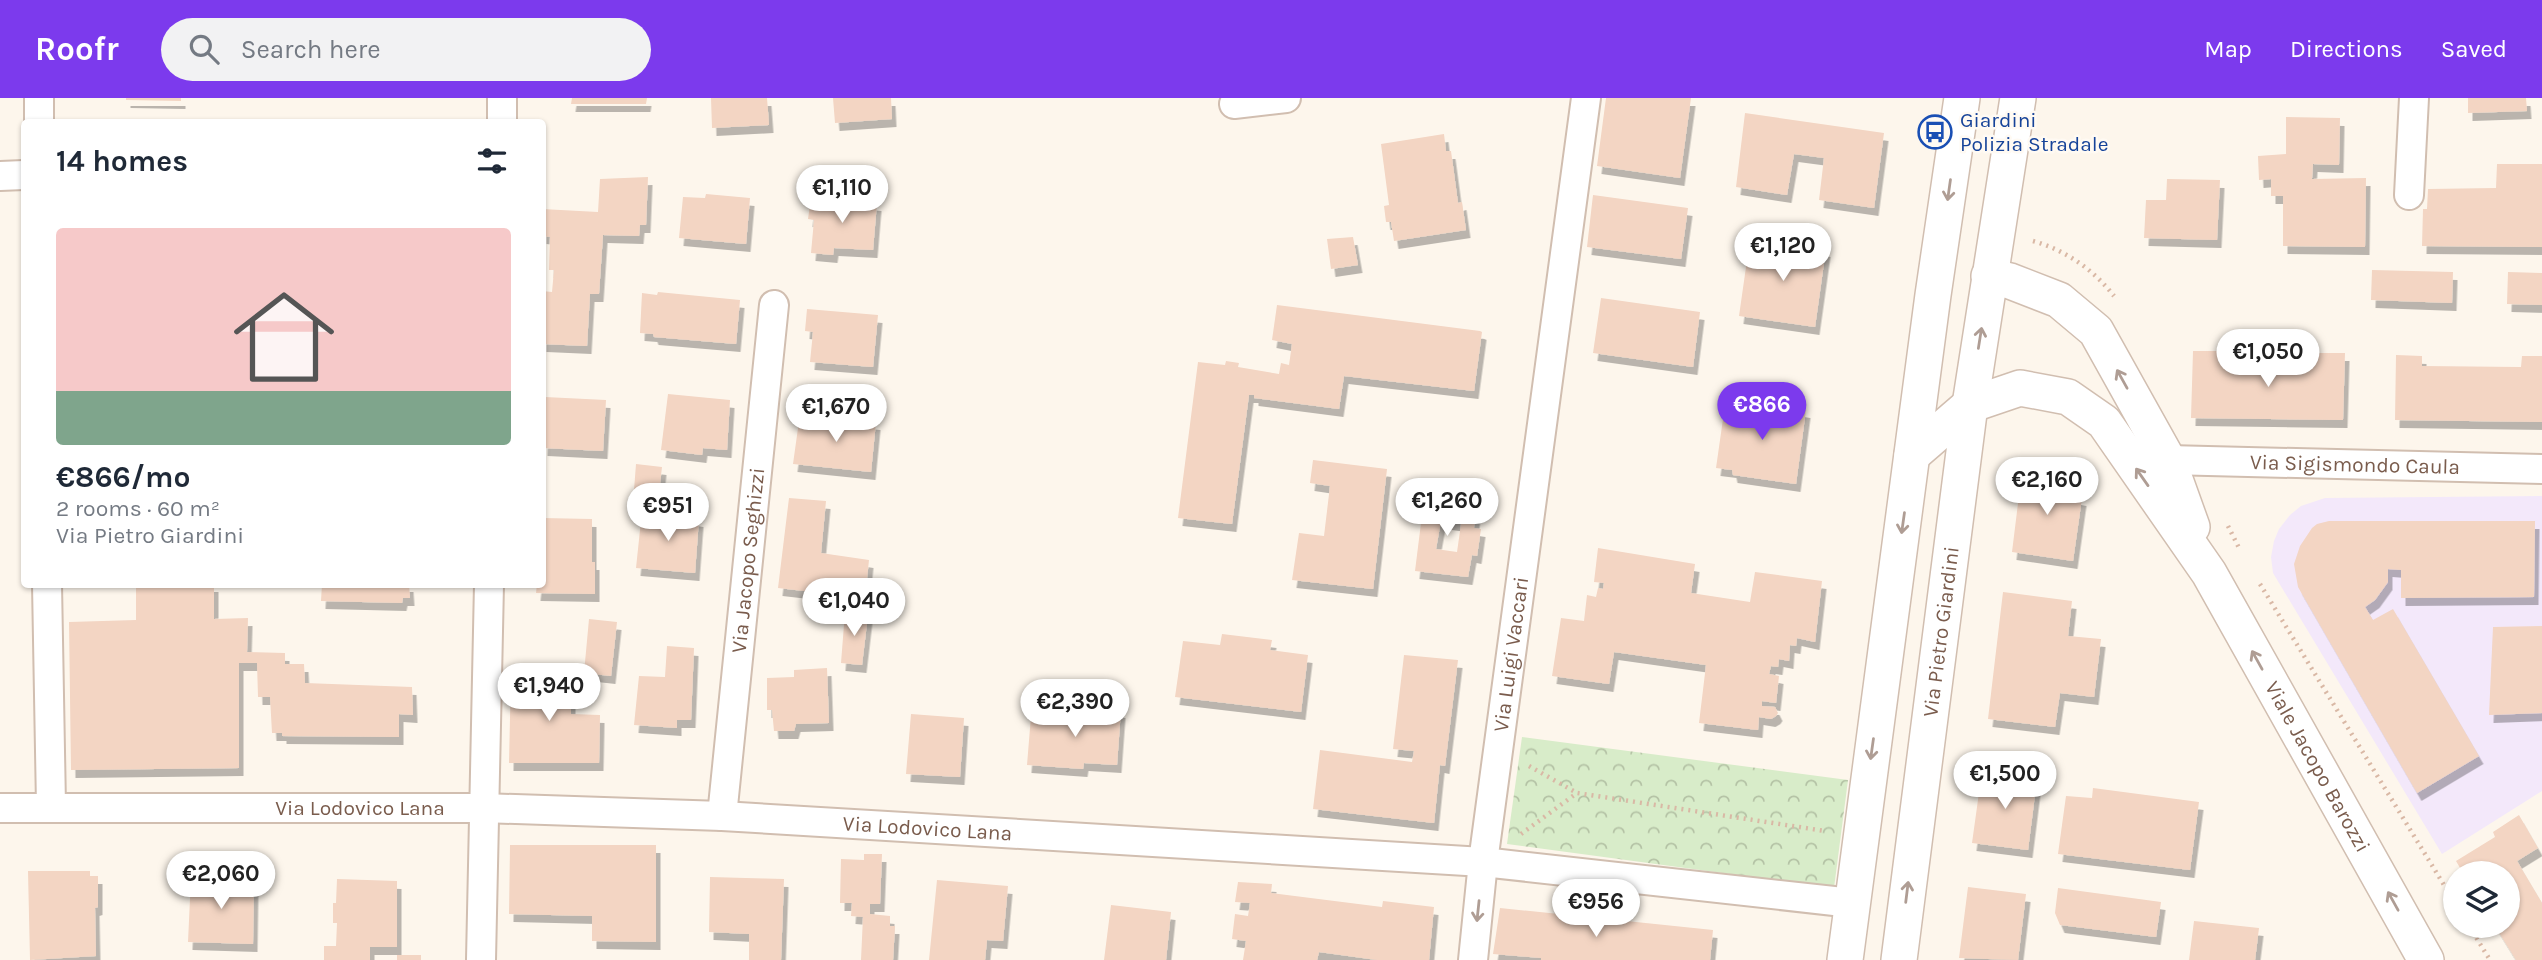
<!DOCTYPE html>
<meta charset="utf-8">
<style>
:root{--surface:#fff;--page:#f2f2f3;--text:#1f2937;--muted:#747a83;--line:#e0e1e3;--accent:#7c3aed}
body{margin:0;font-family:Karla,sans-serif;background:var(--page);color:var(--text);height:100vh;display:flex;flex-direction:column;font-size:26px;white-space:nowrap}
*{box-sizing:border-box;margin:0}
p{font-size:23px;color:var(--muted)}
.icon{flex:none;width:38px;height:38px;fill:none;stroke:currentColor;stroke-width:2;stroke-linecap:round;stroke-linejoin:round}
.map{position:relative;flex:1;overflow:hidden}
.panel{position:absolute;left:21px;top:21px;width:525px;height:469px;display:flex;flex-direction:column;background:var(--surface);border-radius:7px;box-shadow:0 2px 5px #0004}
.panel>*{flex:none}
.buttons{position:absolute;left:2443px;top:763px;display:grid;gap:14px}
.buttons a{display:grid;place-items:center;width:77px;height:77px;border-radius:50%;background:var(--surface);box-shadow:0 2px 5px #0004;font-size:35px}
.price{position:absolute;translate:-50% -60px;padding:0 16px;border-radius:24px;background:#fff;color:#222;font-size:23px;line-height:46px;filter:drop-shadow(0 2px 4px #0008)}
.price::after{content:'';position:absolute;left:50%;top:42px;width:21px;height:16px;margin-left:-10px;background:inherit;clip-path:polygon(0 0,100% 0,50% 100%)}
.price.on{background:var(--accent);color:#fff}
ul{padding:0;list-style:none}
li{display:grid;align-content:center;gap:14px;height:371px;padding:0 35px}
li+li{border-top:2px solid var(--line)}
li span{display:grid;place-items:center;height:217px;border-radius:7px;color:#555}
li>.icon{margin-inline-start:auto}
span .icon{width:126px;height:126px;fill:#fffc;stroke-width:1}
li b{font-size:30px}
h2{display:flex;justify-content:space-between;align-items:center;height:84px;padding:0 35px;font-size:30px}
header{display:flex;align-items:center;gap:42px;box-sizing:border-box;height:98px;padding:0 35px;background:var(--accent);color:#fff}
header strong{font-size:33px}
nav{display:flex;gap:38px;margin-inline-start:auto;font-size:24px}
.search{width:490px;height:63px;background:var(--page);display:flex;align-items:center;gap:18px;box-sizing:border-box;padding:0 24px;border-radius:38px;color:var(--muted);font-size:26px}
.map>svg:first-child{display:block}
</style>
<header>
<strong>Roofr</strong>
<div class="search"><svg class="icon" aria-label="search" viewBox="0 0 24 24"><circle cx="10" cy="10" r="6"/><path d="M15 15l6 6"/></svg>Search here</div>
<nav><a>Map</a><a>Directions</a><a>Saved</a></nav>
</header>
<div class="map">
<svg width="2542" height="862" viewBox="0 0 2542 862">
<defs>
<pattern id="park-crowns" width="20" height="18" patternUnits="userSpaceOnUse" patternTransform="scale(1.75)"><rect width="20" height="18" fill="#d8ecc9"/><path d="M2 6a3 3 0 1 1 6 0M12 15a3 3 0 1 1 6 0" fill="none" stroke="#b4c2a5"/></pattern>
<filter id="shadow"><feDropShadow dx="4.5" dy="8" stdDeviation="0" flood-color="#0004"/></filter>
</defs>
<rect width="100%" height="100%" fill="#fdf6ec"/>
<path fill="#f3e8fa" d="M2542,398V693L2442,756L2273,475L2271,459L2274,443L2279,431L2290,417L2301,408L2325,400Z"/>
<path fill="url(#park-crowns)" d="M1522,639L1848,682L1834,790L1507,746Z"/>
<path fill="#f3d5c3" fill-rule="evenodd" filter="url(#shadow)" d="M126,0H181V3L126,2Z
M572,0H647L646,6H571Z
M711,0H767L769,27L712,30Z
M833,0H891L892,21L835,25Z
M1606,0H1691L1680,80L1597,68Z
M2468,0H2526L2527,13L2468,15Z
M1745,15L1884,35L1874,110L1819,102L1824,60L1794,56L1787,97L1736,89Z
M2286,19L2340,20L2339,67L2313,66L2312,81L2366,80L2365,149L2283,148V98H2271V81L2259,82L2258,58L2286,56Z
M1444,36L1446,53H1451L1458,105L1462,104L1466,132L1394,143L1391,124H1386L1384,108L1389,107L1381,46Z
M2497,66H2542V149L2422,148L2423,111H2427L2428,91L2496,90Z
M648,79L646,127H640L639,138L603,137L599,196H590L587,248L542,246V193L552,194L554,172H549L550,139L542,138V111L598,114L600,81Z
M2167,81L2220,82L2217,142L2144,140L2146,102H2166Z
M706,96L750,100L746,146L679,140L683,99L705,100Z
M1593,97L1688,110L1681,161L1587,149Z
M811,100L877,105L873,152L834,150L833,157L811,155L814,122L808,121Z
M1353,139L1358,167L1331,171L1327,141Z
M1750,141L1826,151L1815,229L1739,218Z
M2372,172L2453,174L2452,205L2371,202Z
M2508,174L2542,175V207L2507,206Z
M658,194L740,202L736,246L654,239L653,236L640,235L642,195L657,197Z
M1601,200L1700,214L1693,269L1593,255Z
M1277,207L1480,233L1482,234L1474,293L1344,278L1339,311L1254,300V297H1249L1232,426L1178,420L1198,264L1225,267L1226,263L1239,265L1238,269L1279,276L1281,265L1289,267L1292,246L1272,242Z
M807,211L878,217L873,269L810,264L813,234L805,233Z
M2193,253H2218L2219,265L2316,267L2317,255H2345L2343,322L2191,320Z
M2396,257L2422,258V268L2521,269L2522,258H2542V324L2395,322Z
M668,296L730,302L727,352L703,350L702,357L661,352Z
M545,299L606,302L603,353L543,350Z
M1744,303L1806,312L1796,386L1733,377L1732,372L1716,370L1725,307L1742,309Z
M820,319L876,324L871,374L793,366L799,323L818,325Z
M1313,362L1387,371L1373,491L1292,482L1299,435L1324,438L1330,388L1310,385Z
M636,366L662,369L659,395L634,392Z
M2022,373L2073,380L2071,398L2082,400L2073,463L2012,454Z
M789,400L826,403L821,455L869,462L865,500L778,490Z
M1424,401L1477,407L1474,430L1481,431L1477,458L1472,457L1468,479L1415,473ZM1441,423L1461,426L1457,454L1436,451Z
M642,413L699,421L695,475L636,470Z
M542,420L592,421V464H595V496L536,495L537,486H542Z
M2329,423H2535L2534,499L2401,500V472L2388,471V484L2375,502L2365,509L2373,522L2393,511L2479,658L2417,695L2298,489L2294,466L2300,448L2312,430L2317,426Z
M1598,450L1695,466L1691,495L1750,504L1755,474L1822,483L1815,544L1797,540L1796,548L1790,547L1789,563L1779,561L1778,569L1771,568L1769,576L1779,578L1776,605L1762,603V608L1775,609L1778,615L1776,618L1771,621L1759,619L1758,632L1699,625L1706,567L1614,554L1609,586L1552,578L1561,520L1584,523L1587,497L1596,499L1598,490L1603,491L1604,485L1594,484Z
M136,486H214V521L248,520L247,554L285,555V566H304L305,585L412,589L413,617L399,616V639L282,638V635H272L270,599H258L257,565H239V670L71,672L69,524L136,522Z
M322,486H409L410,500H403L402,505L321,503Z
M2003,494L2072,503L2068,538L2101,541L2094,599L2060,595L2055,629L1988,621Z
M845,514L868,517L862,567L841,565Z
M589,521L617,524L611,578L584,575Z
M2542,528V615L2489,617L2493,529Z
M1222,536L1272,542L1270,552L1308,557L1301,614L1175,599L1183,543L1220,547Z
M667,548L694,550L691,622H677V630L634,627L639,578L665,579Z
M1404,557L1458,562L1445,668L1440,667L1434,725L1313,711L1320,652L1412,664L1414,653L1393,651Z
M827,570L829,625L796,626L794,633H774L772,612H767V580L794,579V572Z
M511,574L564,576L563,593L571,594V616L600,617L599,665H509Z
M1085,608L1121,612L1117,667L1084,665L1083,671L1027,667L1031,618L1071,620V613L1085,614Z
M911,616L964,620L960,679L906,676Z
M1982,673L2037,681L2028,752L1972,745Z
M2093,690L2199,704L2190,772L2058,756L2066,698L2092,700Z
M2519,717L2538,750L2517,763L2542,805V862H2516L2495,828H2508V775H2463L2456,763L2495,739L2493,734Z
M510,747H656V844L592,843V818L509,816Z
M864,756H882L880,806H870V816L890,818V828H895L893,862H861L863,819L851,818L852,805H840L841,761L864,762Z
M28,773H90V778H98V809L95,810L96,858L30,862Z
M191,779L254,781L253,846L188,844Z
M710,779L784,781L781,862H749V836L709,834Z
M337,781L397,783V849H370V862H324V848H336L337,825H333V805H336Z
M937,782L1008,788L1003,843L987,842L985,862H929Z
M1238,784L1272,786L1271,795L1382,809L1383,803L1434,809L1429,862H1377L1319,854L1317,862H1243L1246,843L1232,841L1235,816L1248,818L1250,805L1235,804Z
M1968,789L2026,796L2018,862L1959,860Z
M2058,790L2161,804L2156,839L2060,827L2055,815Z
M1111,807L1171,814L1166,862H1104Z
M1500,810L1713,832L1710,862H1541V860L1493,856Z
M2194,823L2259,830L2255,862H2189Z
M397,857H421V862H397Z"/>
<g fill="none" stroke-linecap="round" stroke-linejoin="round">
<defs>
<g id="minor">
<path d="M39,0V24"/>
<path d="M1234,6L1286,0"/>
<path d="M502,24V0"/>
<path d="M0,78L24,77"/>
<path d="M2409,97L2414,0"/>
<path id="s1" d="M2168,362L2542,371"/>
<path d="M47,486L51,708"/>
<path id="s2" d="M0,710H483L722,718L1483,764L1852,805"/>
<path id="s3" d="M722,718L774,207"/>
<path d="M481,862L489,486"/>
<path id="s4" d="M1473,862L1483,764L1586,0"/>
</g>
<g id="tertiary">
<path d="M1989,178L2010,183L2059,202L2096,233L2168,362L2192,429"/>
<path id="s5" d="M1912,357L1970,307L2020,290L2068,299L2104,324L2209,475L2426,862"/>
<path d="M1845,862L1933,197L1962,0"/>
<path id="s6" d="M1899,862L1970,307L2018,0"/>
</g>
</defs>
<use href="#minor" stroke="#d1beb0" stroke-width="32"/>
<use href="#tertiary" stroke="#d1beb0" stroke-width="38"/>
<path stroke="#d9b8a5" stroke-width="4.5" stroke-dasharray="2 5" stroke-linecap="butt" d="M2033,143C2065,152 2093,171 2114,198
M2228,428L2240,452
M2260,486L2455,805
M1529,668L1577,695
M1521,736L1577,695L1825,733
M2469,828L2490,862"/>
<use href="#minor" stroke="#fff" stroke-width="28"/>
<use href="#tertiary" stroke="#fff" stroke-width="35"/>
</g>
<defs><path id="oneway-shaft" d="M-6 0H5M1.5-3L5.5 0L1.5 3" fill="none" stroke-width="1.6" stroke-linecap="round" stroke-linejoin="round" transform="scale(1.75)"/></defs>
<g stroke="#af9d94">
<use href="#oneway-shaft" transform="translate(1949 92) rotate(98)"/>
<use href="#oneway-shaft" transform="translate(1980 240) rotate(-81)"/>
<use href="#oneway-shaft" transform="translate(2122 281) rotate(-119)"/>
<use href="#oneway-shaft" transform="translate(2142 379) rotate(-125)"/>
<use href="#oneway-shaft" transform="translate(1903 425) rotate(98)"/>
<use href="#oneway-shaft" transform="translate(2257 562) rotate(-119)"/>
<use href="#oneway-shaft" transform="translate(1872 651) rotate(98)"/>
<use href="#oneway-shaft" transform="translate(1907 794) rotate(-83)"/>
<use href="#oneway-shaft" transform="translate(2393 803) rotate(-119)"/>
<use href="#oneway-shaft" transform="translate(1478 813) rotate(96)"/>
</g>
<defs>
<symbol id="bus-ring" viewBox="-11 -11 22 22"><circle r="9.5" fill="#fffaf3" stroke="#1a4fb4" stroke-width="1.5"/><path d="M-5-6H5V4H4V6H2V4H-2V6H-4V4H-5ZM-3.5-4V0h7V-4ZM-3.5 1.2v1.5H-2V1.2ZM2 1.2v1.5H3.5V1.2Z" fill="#1a4fb4"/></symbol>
</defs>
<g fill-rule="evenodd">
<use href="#bus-ring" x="1916" y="15" width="38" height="38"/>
</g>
<g text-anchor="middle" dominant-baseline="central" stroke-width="5" stroke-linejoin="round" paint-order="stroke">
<g font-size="21" fill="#164399" stroke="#fffaf3" text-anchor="start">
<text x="1960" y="22">Giardini<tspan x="1960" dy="24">Polizia Stradale</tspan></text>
</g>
<g font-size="21" fill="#7a5c4d" stroke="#fffaf3">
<text stroke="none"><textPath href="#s1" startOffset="187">Via Sigismondo Caula</textPath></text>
<text stroke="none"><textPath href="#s3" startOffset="257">Via Jacopo Seghizzi</textPath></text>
<text stroke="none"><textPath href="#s6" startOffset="331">Via Pietro Giardini</textPath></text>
<text stroke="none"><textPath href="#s4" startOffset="308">Via Luigi Vaccari</textPath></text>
<text stroke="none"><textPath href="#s5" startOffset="628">Viale Jacopo Barozzi</textPath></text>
<text stroke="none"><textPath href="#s2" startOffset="360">Via Lodovico Lana</textPath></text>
<text stroke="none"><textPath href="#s2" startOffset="928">Via Lodovico Lana</textPath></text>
</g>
</g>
</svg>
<div class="buttons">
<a><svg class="icon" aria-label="layers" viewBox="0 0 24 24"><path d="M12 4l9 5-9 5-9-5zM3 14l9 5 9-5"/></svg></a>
</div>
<b class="price" style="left:842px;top:127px">€1,110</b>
<b class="price" style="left:1783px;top:185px">€1,120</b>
<b class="price" style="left:2268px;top:291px">€1,050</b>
<b class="price on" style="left:1762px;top:344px">€866</b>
<b class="price" style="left:836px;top:346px">€1,670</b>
<b class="price" style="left:2047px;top:419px">€2,160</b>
<b class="price" style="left:1447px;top:440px">€1,260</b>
<b class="price" style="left:668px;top:445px">€951</b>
<b class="price" style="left:854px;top:540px">€1,040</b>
<b class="price" style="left:549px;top:625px">€1,940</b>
<b class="price" style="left:1075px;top:641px">€2,390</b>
<b class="price" style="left:2005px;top:713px">€1,500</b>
<b class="price" style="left:221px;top:813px">€2,060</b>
<b class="price" style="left:1596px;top:841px">€956</b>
<section class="panel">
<h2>14 homes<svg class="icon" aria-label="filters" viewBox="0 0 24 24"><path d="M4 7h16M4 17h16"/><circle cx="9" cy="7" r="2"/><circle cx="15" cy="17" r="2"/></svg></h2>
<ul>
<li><span style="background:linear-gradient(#f6c9c9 75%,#7fa58c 0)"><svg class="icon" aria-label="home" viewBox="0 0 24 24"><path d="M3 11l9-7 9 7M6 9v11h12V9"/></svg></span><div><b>€866/mo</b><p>2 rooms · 60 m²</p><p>Via Pietro Giardini</p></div></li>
</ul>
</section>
</div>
